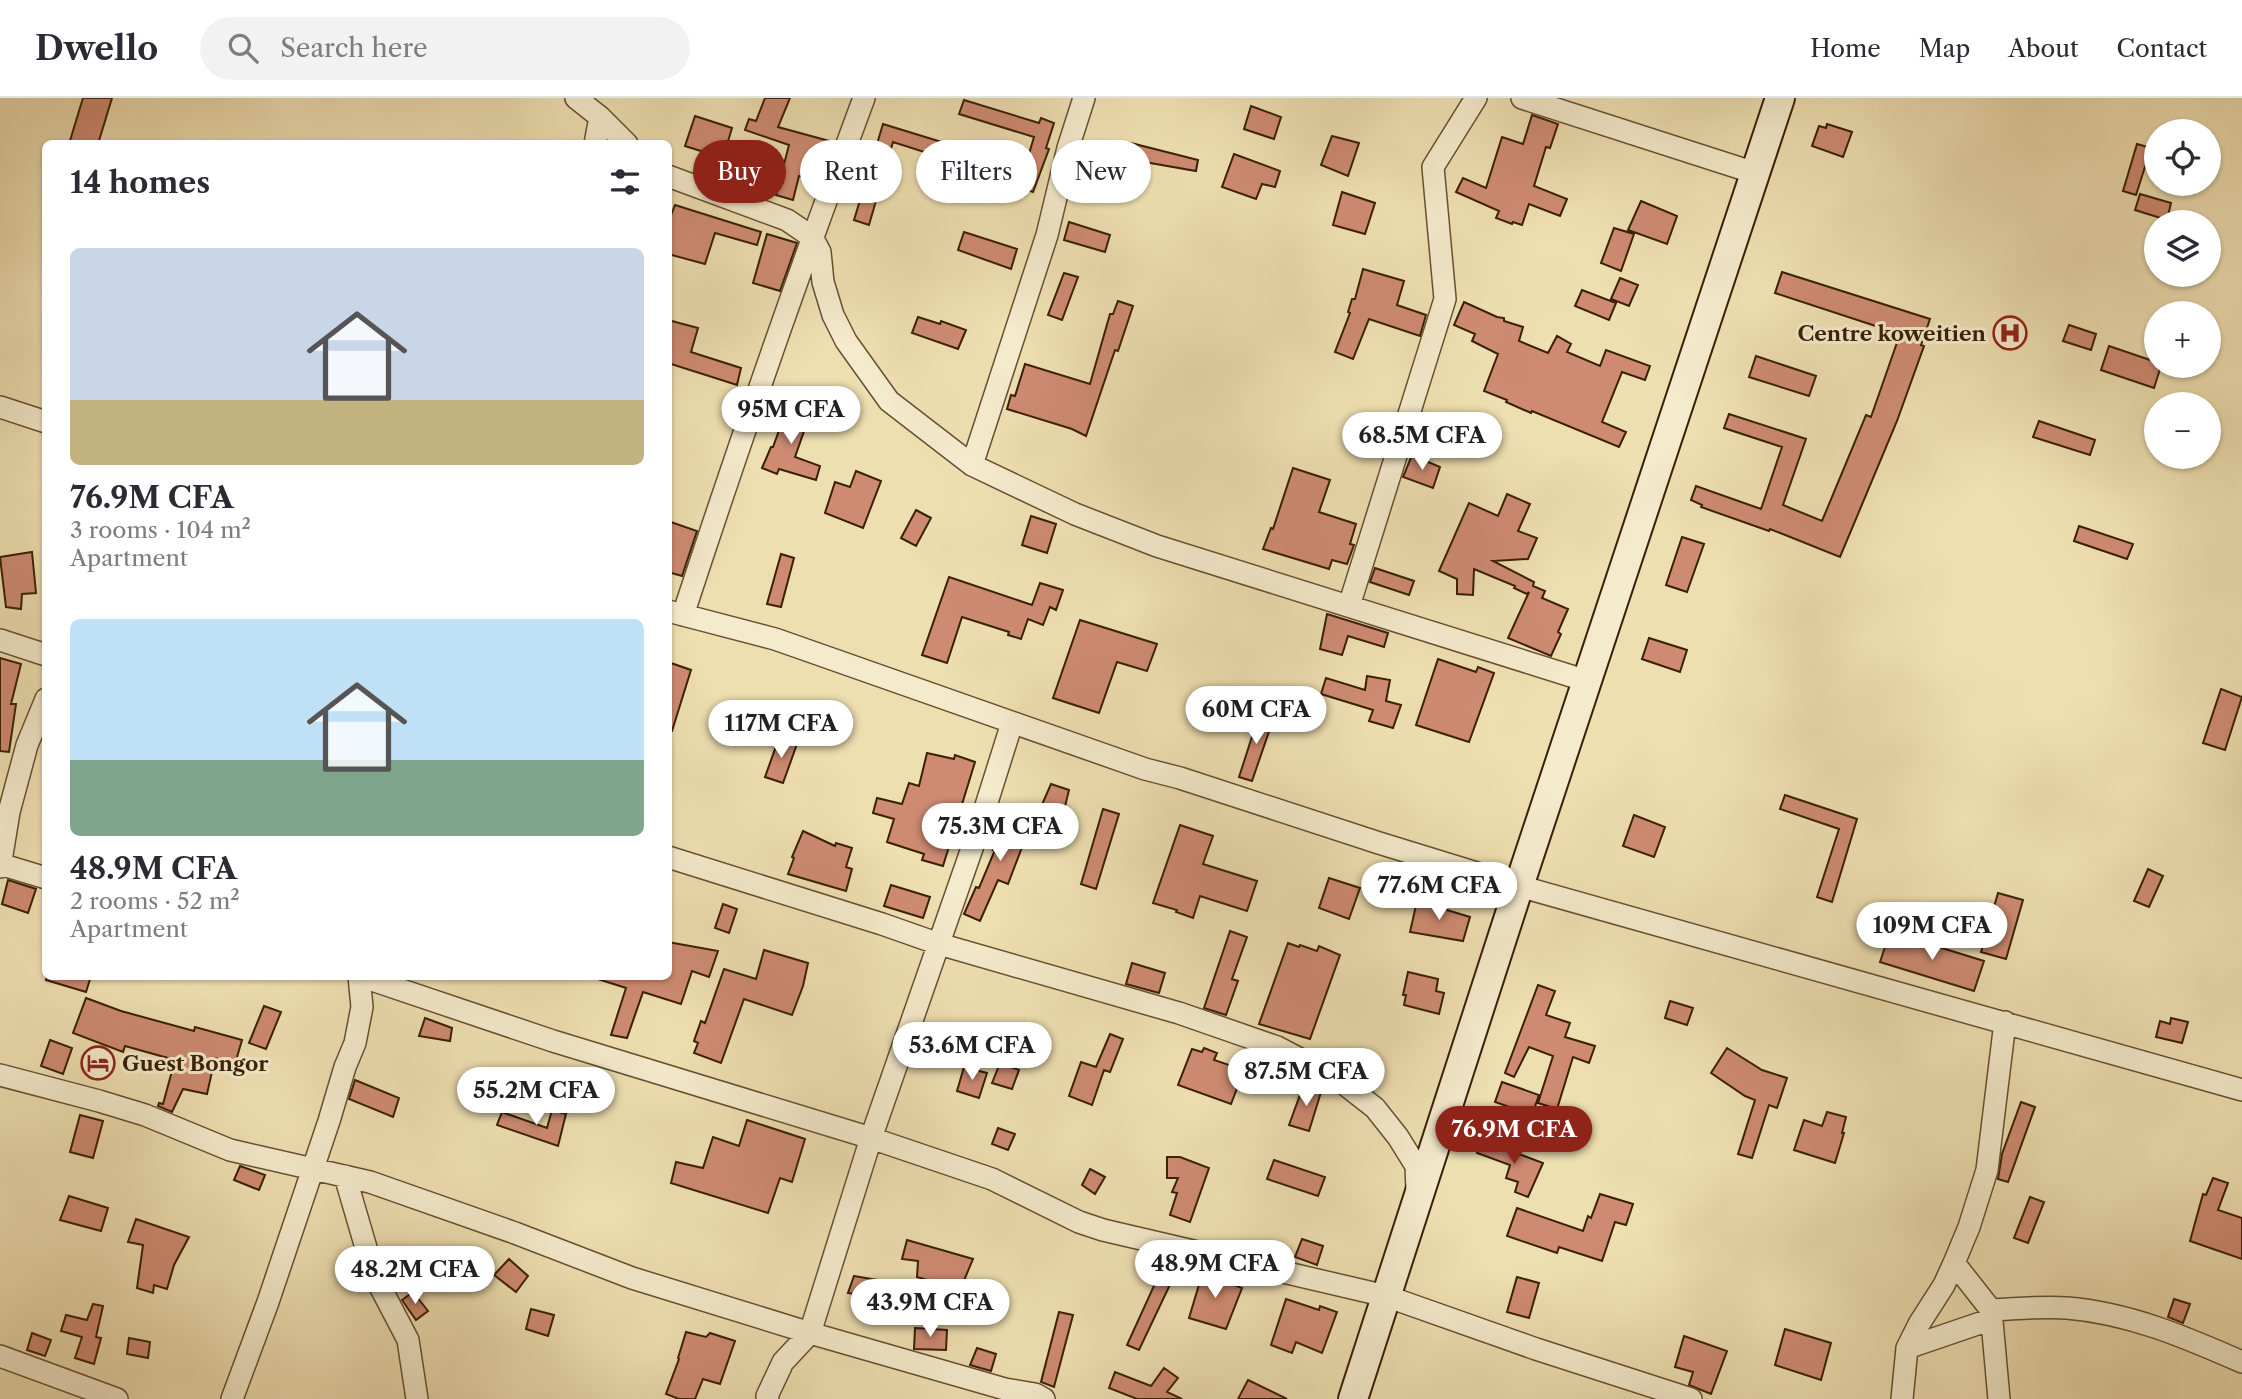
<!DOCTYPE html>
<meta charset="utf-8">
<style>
:root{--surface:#fff;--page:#f2f2f3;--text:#2b2b33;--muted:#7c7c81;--line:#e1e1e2;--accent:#8f2418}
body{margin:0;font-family:"Libre Caslon Text",serif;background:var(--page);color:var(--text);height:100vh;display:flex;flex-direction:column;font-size:26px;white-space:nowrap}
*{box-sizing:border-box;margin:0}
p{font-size:23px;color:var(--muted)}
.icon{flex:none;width:38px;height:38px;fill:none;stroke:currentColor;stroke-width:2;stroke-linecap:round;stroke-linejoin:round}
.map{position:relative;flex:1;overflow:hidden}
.side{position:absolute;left:42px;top:42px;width:630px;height:840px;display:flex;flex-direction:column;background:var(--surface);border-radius:10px;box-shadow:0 2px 5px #0004}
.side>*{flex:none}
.banner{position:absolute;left:693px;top:42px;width:665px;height:63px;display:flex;gap:14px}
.controls{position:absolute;left:2144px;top:21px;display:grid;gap:14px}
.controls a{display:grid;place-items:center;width:77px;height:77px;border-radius:50%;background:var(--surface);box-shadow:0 2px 5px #0004;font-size:35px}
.price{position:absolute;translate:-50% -60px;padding:0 16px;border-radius:24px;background:#fff;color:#222;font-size:23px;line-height:46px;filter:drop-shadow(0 2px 4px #0008)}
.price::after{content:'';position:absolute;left:50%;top:42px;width:21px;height:16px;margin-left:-10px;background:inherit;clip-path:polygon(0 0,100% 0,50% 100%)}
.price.on{background:var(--accent);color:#fff}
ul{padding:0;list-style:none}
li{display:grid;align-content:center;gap:14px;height:371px;padding:0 28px}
li span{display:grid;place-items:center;height:217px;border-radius:10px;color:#555}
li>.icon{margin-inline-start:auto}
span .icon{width:126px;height:126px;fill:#fffc;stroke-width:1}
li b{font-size:30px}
h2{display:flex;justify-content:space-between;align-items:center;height:84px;padding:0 28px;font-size:30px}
.chip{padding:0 24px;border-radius:32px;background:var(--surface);box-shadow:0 2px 5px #0004;font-size:24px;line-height:63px}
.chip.on{background:var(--accent);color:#fff}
header{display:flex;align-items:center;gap:42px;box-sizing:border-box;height:98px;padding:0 35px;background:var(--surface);border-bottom:2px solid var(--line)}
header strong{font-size:33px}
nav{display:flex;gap:38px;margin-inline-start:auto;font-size:24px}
.search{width:490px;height:63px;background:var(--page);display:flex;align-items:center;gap:18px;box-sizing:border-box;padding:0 24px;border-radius:38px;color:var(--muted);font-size:26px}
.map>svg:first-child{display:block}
</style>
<header>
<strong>Dwello</strong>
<div class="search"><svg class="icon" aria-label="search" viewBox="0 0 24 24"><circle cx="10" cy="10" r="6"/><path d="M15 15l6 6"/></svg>Search here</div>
<nav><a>Home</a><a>Map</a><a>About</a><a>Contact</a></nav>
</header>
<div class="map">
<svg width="2242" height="1301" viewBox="0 0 2242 1301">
<rect width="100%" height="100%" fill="#eedfb1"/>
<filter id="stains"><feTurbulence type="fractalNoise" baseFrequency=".00286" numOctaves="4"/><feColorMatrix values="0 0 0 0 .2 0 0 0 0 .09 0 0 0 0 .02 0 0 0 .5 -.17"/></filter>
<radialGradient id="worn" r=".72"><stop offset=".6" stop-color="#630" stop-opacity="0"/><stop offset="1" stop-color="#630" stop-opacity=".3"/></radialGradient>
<path fill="#ce8b72" stroke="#392006" stroke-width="2" d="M83,0H112L98,46H69Z
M765,0H790L778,29L833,44L819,84L799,78L793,102L776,97L789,47L745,32L749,21L756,23Z
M964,2L1039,25L1041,20L1054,25L1046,50L1049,51L1033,94L982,76L988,58L1025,69L1034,39L959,16Z
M1251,8L1281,19L1274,41L1244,31Z
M1532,17L1558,26L1550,50L1546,49L1534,88L1567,101L1560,118L1529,106L1522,127L1513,124L1512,126L1496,120L1499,113L1456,94L1463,80L1486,90L1502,39L1523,46Z
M695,18L732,30L723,60L685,48Z
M883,26L948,46L943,60L893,44L869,127L854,122Z
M1827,26L1852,34L1843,59L1812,48L1819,28L1826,30Z
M1332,38L1359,45L1348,78L1321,67Z
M1131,45L1198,62L1196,73L1127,61Z
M2137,46L2151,50L2136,97L2123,93Z
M1234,56L1280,73L1275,89L1262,86L1256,101L1222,89Z
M1342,94L1375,105L1365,136L1333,127Z
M2140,96L2171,105L2167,122L2135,112Z
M1641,103L1677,118L1667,146L1628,132Z
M675,107L761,134L757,147L715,135L705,166L668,156V125Z
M1069,124L1110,137L1105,154L1064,142Z
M1614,130L1634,136L1621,173L1601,165Z
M964,134L1017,151L1011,171L958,152Z
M767,136L797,145L780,193L753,185Z
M1363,171L1404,183L1397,207L1426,217L1420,238L1369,221L1353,261L1335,254L1350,215L1348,214L1352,201H1355Z
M1782,174L1930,221L1921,247L1924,248L1897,323L1840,459L1770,431L1769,433L1701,409L1702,407L1691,402L1696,388L1761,411L1782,349L1724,330L1729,316L1806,341L1783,407L1822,423L1866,317L1871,319L1900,236L1775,195Z
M1064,175L1078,179L1062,222L1048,217Z
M1620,180L1638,187L1629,208L1611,201Z
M1582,192L1616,205L1609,222L1575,208Z
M1118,203L1133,208L1118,253L1115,252L1086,338L1072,331L1007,311L1011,297L1015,298L1025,266L1090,286L1110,216H1113Z
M1464,204L1497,219L1504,220V223L1523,229L1519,243L1548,255L1557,238L1571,246L1567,254L1600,268L1606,252L1650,268L1645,282L1622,274L1602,324L1626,334L1619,349L1532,313L1531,315L1506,304L1507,302L1484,293L1498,256L1472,243L1475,236L1454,227Z
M918,219L940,226L941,223L966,232L958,251L912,235Z
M668,222L698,230L691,254L741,270L737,287L668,265Z
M2069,227L2096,236L2091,252L2063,243Z
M2109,248L2156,264V268H2161L2154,290L2101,272Z
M1756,258L1816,278L1809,298L1749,279Z
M789,305L811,313L795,359L820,368L816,382L779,371L777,376L762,370L771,349H773Z
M2039,323L2095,342L2090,357L2033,339Z
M1412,357L1440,369L1433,390L1403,379Z
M1293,370L1330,382L1319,414L1356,426L1350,446L1354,447L1347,466L1332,462L1329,471L1263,451L1271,430L1273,431Z
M856,373L881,383L863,430L825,415L835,384L850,389Z
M1507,396L1530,406L1518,433L1537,440L1528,461L1493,463L1534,484L1533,488L1545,493L1542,500L1568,511L1558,534L1561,536L1551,558L1508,540L1529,494L1527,496L1514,490L1515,488L1474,471L1473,497L1457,496V481L1439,473L1469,405L1498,418Z
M916,412L931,420L916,448L901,440Z
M1031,418L1056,426L1047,455L1022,447Z
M668,423L697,433L682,478L668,474Z
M2079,428L2133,446L2127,461L2074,443Z
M1682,439L1704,446L1687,494L1666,487Z
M32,454L36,495L22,496L21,511L6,509L0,459Z
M781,456L794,460L781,509L767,506Z
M1375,470L1414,483L1409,497L1370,484Z
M949,479L1032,507L1040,485L1063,492L1056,512L1050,509L1043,527L1028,521L1021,541L1008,537L1009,534L962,519L947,565L922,557Z
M1327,516L1388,535L1384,549L1348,538L1342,557L1320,551Z
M1080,522L1157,546L1147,573L1117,564L1099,615L1053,600Z
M1649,540L1687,552L1680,574L1642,561Z
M0,560L21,566L11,606H16L9,654L0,653Z
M1438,561L1476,574L1478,569L1494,575L1469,644L1416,627Z
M668,564L691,572L672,633H668Z
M1367,578L1390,582L1386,603L1401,607L1393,630L1369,623L1373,612L1321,596L1326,580L1365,592Z
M2221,591L2242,599L2225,652L2203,645Z
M1260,614L1274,619L1252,683L1239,679Z
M779,640L797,646L783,685L765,679Z
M927,655L954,661L955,657L975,664L943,768L922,762L924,756L887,744L894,721L873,715L877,700L902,706L909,685L919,688Z
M1051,686L1069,692L1059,733L1033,727Z
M1785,697L1857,721L1832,804L1817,799L1839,731L1780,711Z
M1103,711L1119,716L1096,791L1081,786Z
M1007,714L1032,723L1008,786L998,782L980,823L964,816L976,789L979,790L995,752H993Z
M1634,717L1665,729L1654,759L1623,748Z
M1180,727L1213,738L1203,766L1257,783L1247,813L1200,798L1193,820L1176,814L1177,812L1153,805Z
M803,733L835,748L836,745L852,750L846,769L852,771L846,793L788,776L794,760L792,759Z
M2148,771L2163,778L2149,809L2134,803Z
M1329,780L1360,790L1349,821L1319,810Z
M8,782L36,791L28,815L2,806Z
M891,787L930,799L923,820L884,808Z
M1998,795L2023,802L2006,861L1981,854Z
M1417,803L1470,819L1463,843L1410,834Z
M723,806L737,811L729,835L715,830Z
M1230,833L1247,839L1232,881L1238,883L1226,917L1204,910Z
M1890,834L1984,863L1974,893L1880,864Z
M668,844L718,853L709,879L692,873L681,906L643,894L627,940L611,937L626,890L598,881L599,878H668Z
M1288,845L1299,849L1300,847L1317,853L1319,848L1340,857L1310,941L1259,926Z
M764,852L808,865L803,888L792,917L744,901L721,965L694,955L698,945L694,943L701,923L705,925L724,871L756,881Z
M1132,865L1165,875L1159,895L1126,886Z
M1408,874L1438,881L1436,893L1444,895L1439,916L1404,907L1406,897H1403Z
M47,878H91L86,894L46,882Z
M1538,887L1555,893L1546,917L1570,925L1565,939L1595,948L1589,965L1573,959L1557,1011L1538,1005L1553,958L1529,949L1514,979L1505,975Z
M86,900L121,913L194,933L195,929L242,942L235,966L215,960L207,996L183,991L172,1014L158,1008L159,1005L163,1006L175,962L125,948L123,954L73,935Z
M1670,903L1693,910L1687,927L1665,920Z
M264,908L281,914L266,951L249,945Z
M425,920L452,930L450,943L419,938Z
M2171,920L2188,924L2182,945L2156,939L2160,923L2170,926Z
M1110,936L1123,941L1110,974L1104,972L1092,1007L1069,998L1081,964L1096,969Z
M50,942L72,950L63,976L41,968Z
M1204,950L1217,955L1214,962L1244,972L1231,1006L1178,987L1192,951L1202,954Z
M1727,950L1762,972L1787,980L1777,1010L1769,1007L1752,1060L1738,1056L1755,1002L1745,998L1711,975Z
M1000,965L1019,972L1012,991L992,985Z
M964,969L987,975L979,1000L957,993Z
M355,982L399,1000L393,1019L349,1001Z
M1502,984L1539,997L1532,1017L1495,1004Z
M1304,986L1322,991L1309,1033L1289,1027Z
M2021,1004L2035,1009L2008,1084L1998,1081L2002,1056Z
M552,1012L566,1016L558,1048L497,1027L502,1014L547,1030Z
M1827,1014L1846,1019L1842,1035H1844L1835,1065L1794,1052L1804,1022L1822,1028Z
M80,1017L103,1023L93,1060L70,1054Z
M747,1022L805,1041L792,1084L780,1080L768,1115L671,1085L676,1064L703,1070L713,1039L739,1048Z
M998,1030L1015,1036L1008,1052L992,1046Z
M1482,1042L1543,1065L1528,1099L1515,1094L1518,1084L1506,1080L1510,1067L1477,1055Z
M1167,1059H1180L1209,1070L1190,1124L1170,1117L1177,1095L1172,1094L1178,1080H1167Z
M1274,1062L1325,1079L1318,1098L1267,1081Z
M240,1068L265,1077L259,1092L234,1082Z
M1090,1071L1105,1079L1095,1096L1082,1087Z
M2213,1080L2228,1085L2218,1112L2242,1120V1161L2190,1143L2203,1096L2206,1097Z
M1600,1096L1633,1106L1626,1127L1615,1124L1602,1163L1559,1149L1557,1155L1507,1138L1517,1110L1583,1133L1588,1118L1591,1120Z
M69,1098L108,1110L101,1133L60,1122Z
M2030,1099L2044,1104L2028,1145L2014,1140Z
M136,1121L189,1139L174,1167L167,1191L154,1187L153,1195L137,1190L143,1147L128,1144Z
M1302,1141L1323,1148L1317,1167L1295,1159Z
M907,1142L973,1161L960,1192L917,1179L918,1163L902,1161Z
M509,1161L528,1178L516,1194L494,1177Z
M1163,1168L1176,1174L1139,1252L1127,1247Z
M1204,1170L1225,1178L1224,1183L1242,1190L1226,1231L1189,1220Z
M854,1178L901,1186L897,1203L848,1195Z
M1517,1179L1539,1185L1529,1220L1507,1214Z
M413,1194L428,1213L416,1222L402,1202Z
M1286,1201L1319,1212L1320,1208L1337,1214L1322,1255L1296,1244L1292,1255L1271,1247Z
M2174,1201L2190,1206L2183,1225L2168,1219Z
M93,1206L103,1208L96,1239L101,1240L94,1266L75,1260L82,1239L61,1233L66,1217L87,1222Z
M531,1211L554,1217L548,1238L526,1231Z
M1059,1214L1073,1217L1054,1289L1041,1284Z
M915,1230L947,1232L946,1252L914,1251Z
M1785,1231L1831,1245L1821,1282L1775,1267Z
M686,1234L706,1239L710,1235L735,1243L720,1286L703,1281L695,1301H679L666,1296L679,1261L678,1260Z
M32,1235L51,1242L45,1258L27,1252Z
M1684,1238L1727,1253L1711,1296L1689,1287L1693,1274L1675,1269Z
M129,1240L150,1244L148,1260L127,1256Z
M977,1250L996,1256L991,1273L970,1267Z
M1164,1270L1178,1280L1167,1294L1182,1301H1137L1109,1290L1115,1274L1151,1288Z
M1248,1282L1287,1301H1238Z"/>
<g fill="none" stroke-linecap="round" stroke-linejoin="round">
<defs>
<path id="street" d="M576,0L600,19L627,46
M1522,0L1755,75
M595,46L600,19
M668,78L787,122L812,139L820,154L823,184L833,217L846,243L889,303L972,367L1075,416L1157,448L1587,583
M0,309L46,324
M972,367L1047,137L1068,50L1084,0
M1349,508L1445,201L1433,69L1476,0
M668,513L775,541L1145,671L1180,680L1379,745L1519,788L2242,992
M683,517C740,343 800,171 864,0
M0,542L46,557
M668,759L882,826L939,846L1179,915L1277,949L1338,981L1375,1010L1398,1039L1416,1068L1417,1092
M0,766L46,780
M0,769L9,714L27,647L46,601
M360,878L553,943L871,1040L992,1081L1079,1124L1103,1132L1386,1198L1536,1251L1691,1301
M2005,924L1987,1072L1969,1129L1954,1165L1991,1212C2016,1211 2042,1208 2067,1210C2129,1215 2185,1239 2242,1264
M0,977L99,1003L145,1017L230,1052L370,1084L515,1135L632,1180L810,1235L1005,1291L1035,1296L1044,1301
M345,1078L374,1177L408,1242L417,1301
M1991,1212L1999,1301
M1907,1250L1992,1221
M0,1258L117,1301
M232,1301L268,1204L329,1023L345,969L355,945L362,909L359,878
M768,1301L767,1298L783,1264L810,1235L871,1040L977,736L1012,625
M1902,1301L1907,1250L1919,1226L1944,1187L1954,1165"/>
<path id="secondary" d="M1353,1301L1519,788L1780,0"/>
</defs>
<use href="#street" stroke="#665031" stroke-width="24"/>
<use href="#secondary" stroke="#392006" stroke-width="32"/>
<use href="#street" stroke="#f4eacc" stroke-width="21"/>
<use href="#secondary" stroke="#f4eacc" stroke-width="28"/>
</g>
<defs>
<symbol id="hospital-ring" viewBox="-11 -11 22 22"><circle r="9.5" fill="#f4eacc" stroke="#8f2418" stroke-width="1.5"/><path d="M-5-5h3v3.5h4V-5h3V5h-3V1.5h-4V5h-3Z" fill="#8f2418"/></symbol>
<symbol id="hotel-ring" viewBox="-11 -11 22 22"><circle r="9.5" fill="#f4eacc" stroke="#8f2418" stroke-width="1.5"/><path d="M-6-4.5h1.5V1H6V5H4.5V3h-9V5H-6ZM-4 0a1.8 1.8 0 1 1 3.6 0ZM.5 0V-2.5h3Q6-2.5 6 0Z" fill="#8f2418"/></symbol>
</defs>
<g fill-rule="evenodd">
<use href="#hospital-ring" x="1991" y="216" width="38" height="38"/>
<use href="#hotel-ring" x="79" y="946" width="38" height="38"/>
</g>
<g text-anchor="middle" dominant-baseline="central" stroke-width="6" stroke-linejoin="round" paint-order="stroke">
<g font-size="21" font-weight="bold" fill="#392006" stroke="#f4eacc" text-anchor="end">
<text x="1986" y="235">Centre koweitien</text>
<text x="122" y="965" text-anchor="start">Guest Bongor</text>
</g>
</g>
<rect width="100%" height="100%" filter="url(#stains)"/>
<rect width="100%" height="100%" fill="url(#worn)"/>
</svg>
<div class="controls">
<a><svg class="icon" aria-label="locate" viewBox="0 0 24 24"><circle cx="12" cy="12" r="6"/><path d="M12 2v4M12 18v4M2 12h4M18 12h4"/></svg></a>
<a><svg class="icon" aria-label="layers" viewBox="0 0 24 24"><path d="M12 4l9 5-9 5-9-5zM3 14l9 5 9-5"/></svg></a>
<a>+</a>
<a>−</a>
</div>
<b class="price" style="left:791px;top:348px">95M CFA</b>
<b class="price" style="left:1422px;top:374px">68.5M CFA</b>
<b class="price" style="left:1256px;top:648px">60M CFA</b>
<b class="price" style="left:781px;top:662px">117M CFA</b>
<b class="price" style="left:1000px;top:765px">75.3M CFA</b>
<b class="price" style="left:1439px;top:824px">77.6M CFA</b>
<b class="price" style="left:1932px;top:864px">109M CFA</b>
<b class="price" style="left:972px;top:984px">53.6M CFA</b>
<b class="price" style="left:1306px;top:1010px">87.5M CFA</b>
<b class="price" style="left:536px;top:1029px">55.2M CFA</b>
<b class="price on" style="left:1514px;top:1068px">76.9M CFA</b>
<b class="price" style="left:1215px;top:1202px">48.9M CFA</b>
<b class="price" style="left:415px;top:1208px">48.2M CFA</b>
<b class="price" style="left:930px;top:1241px">43.9M CFA</b>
<div class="banner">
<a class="chip on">Buy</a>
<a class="chip">Rent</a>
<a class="chip">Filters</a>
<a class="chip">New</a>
</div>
<section class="side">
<h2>14 homes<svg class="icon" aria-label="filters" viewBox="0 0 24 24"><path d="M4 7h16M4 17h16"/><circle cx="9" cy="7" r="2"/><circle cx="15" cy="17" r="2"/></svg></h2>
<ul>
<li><span style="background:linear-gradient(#c9d6e8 70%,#c2b280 0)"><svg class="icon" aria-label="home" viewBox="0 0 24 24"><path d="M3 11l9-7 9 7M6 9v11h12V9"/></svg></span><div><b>76.9M CFA</b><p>3 rooms · 104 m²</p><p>Apartment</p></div></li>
<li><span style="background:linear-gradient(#bfe0f5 65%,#7fa58c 0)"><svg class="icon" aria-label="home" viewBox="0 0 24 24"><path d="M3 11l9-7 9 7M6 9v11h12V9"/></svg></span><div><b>48.9M CFA</b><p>2 rooms · 52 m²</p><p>Apartment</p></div></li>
</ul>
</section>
</div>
